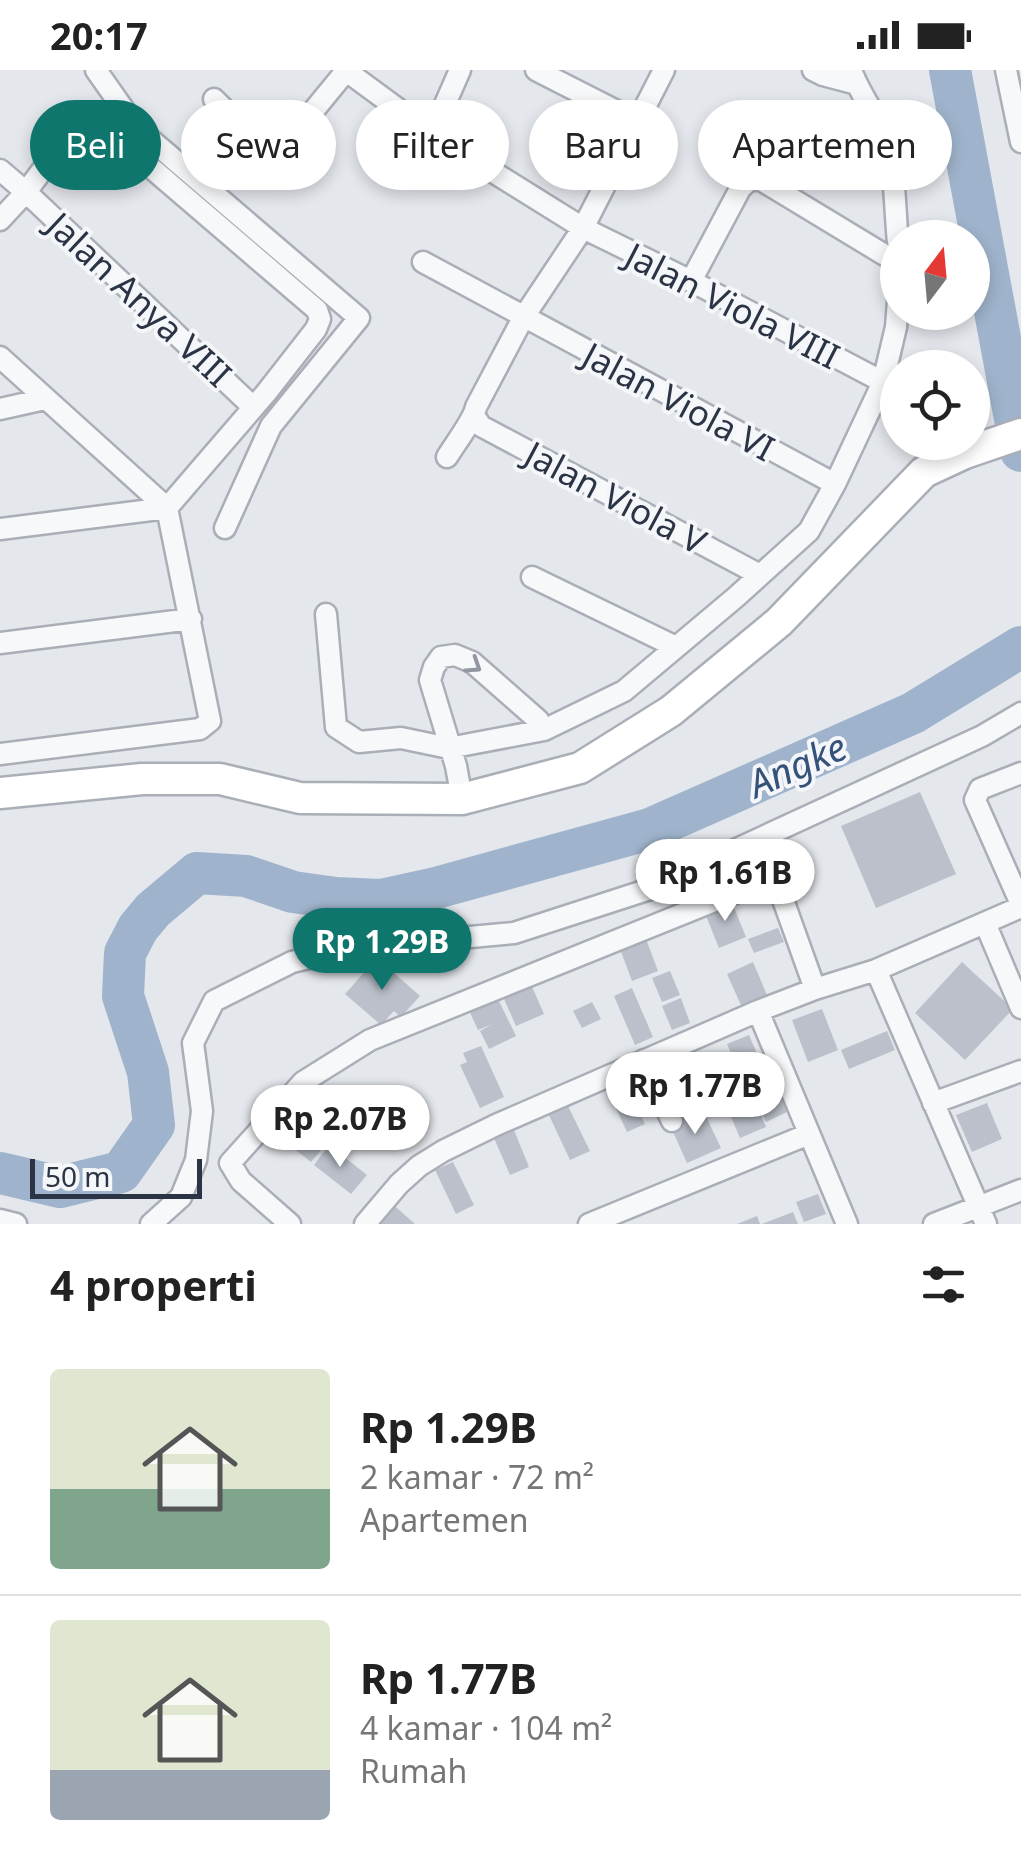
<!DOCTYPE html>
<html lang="id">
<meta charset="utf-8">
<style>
:root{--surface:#fff;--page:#f6f6f6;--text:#222;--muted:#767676;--line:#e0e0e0;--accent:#0f766e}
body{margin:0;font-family:"Noto Sans",sans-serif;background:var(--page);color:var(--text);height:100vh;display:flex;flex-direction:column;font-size:38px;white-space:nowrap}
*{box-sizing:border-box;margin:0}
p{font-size:32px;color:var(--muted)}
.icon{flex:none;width:55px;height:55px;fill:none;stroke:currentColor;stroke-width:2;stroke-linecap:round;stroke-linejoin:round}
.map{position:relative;height:1154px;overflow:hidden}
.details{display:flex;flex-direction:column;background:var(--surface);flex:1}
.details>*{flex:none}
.top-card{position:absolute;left:30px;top:30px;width:962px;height:90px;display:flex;gap:20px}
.needle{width:65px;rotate:16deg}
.controls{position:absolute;left:880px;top:150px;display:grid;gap:20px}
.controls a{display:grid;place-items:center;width:110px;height:110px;border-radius:50%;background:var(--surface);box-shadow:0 5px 15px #0003;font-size:50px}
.scale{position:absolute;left:30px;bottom:25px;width:172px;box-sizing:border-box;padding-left:10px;border:5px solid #2b3445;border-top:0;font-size:28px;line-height:35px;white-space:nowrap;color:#2b3445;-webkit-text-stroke:8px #f4f6f9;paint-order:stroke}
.price{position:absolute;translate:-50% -85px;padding:0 22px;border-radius:35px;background:#fff;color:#222;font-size:32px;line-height:65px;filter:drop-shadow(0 2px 5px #0008)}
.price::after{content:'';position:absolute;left:50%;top:60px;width:30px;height:22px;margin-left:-15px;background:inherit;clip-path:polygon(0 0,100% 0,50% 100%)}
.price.selected{background:var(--accent);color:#fff}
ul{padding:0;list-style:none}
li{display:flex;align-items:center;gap:30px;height:250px;padding:0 50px}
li+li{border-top:2px solid var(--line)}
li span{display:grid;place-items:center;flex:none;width:280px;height:200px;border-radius:10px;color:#555}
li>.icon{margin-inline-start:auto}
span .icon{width:120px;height:120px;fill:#fffc;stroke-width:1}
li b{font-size:42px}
h2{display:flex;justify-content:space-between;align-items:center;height:120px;padding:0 50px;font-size:42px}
.chip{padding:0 35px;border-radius:45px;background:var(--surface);box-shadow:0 5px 15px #0003;font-size:35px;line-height:90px}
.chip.selected{background:var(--accent);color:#fff}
.status{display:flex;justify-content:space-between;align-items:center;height:70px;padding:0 50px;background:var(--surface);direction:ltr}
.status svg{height:28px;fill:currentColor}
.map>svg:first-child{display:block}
</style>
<div class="status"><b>20:17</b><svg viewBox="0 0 49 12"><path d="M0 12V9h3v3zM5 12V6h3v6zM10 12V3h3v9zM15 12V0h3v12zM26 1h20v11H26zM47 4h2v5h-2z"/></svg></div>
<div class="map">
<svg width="1021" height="1154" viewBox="0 0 1021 1154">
<rect width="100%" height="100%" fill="#e4e7ec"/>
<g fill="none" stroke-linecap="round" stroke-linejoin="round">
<path stroke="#9fb4cc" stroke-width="42" d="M950,0L1021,381
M0,1103L60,1117L121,1102L154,1055L148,1002L123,926L125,883L138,858L153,840L197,803L246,806L293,822L336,828L381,830L436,818L650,759L913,643L1021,577"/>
</g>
<path fill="#bbc0ca" d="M920,722L956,804L876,838L841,756Z
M731,830L746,867L719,878L704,841Z
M778,858L784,872L754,883L748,869Z
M646,869L658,901L632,911L620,879Z
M377,888L420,926L401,947L394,941L381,955L345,924Z
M753,892L767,925L741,935L727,904Z
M962,892L1013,939L965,990L915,943Z
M670,901L680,925L662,932L652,908Z
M529,910L544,944L516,956L501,922Z
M632,918L653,967L635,975L614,926Z
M496,925L516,966L489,979L480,961L493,954L478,960L468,938Z
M681,928L690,953L672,960L662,936Z
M592,932L601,949L582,958L573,941Z
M822,939L838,980L808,992L792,950Z
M887,961L895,980L849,999L841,980Z
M749,965L766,1005L744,1014L727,974Z
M481,976L504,1027L480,1038L460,995L467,992L463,983Z
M705,984L719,1018L703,1025L688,991Z
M772,1008L787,1042L766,1052L750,1017Z
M626,1013L645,1054L627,1062L608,1021Z
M749,1017L766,1057L740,1068L723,1028Z
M987,1033L1002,1069L972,1082L956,1045Z
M567,1034L590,1081L570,1090L548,1043Z
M703,1040L721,1078L687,1093L670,1055Z
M300,1041L332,1067L311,1092L279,1067Z
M514,1060L529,1097L510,1105L494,1068Z
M329,1075L367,1105L351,1124L314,1095Z
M453,1092L474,1135L456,1144L435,1100Z
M818,1124L826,1144L804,1152L796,1132Z
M389,1131L415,1154H381L374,1148Z
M793,1142L798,1154H762Z
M757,1146L760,1154H737Z"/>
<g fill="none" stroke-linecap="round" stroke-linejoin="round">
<defs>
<path id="street" d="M96,0L136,57L359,248L271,356L225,458
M345,0L432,64L583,158L691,211L883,312
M536,0L638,52
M813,0L823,5L857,14
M851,0C860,25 877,45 886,70C895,94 895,145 898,172
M1006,0L1021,72
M214,29L246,61L281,74L291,68L346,1
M432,64L460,0
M0,100L26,122L253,337
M0,150L26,122L75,56L86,50L100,54L317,240L320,249L316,259L266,323L167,438
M423,192L835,414
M691,211L740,119L749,110H761L898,193
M0,287L167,438
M0,339L45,329
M475,347L481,356L760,505
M447,387C455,374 474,349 476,337L523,248L583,158L664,0
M0,459L167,438
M532,507L676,577
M326,544L336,657L359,672L401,668L449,678L544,660L624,621L736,527L809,461L835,414L883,312L896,257L898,231
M0,573L191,549
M0,684L200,659L210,651L167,438
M1021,703L980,719L975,730L1021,834
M462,729L456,696L430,610L434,597L441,587L455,585L472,592L538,650L544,660
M985,853L1021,938
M876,900L986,1154
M758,941L847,1154
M644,990L672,1051
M933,1033L1021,1001
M0,1150L16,1154
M151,1154L181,1127L196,1090L202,1041L193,973L214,931L292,892L350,878L514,863L650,819L982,666L1021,643
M290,1154L241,1111L230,1093L303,1012L370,970L764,811L777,813L815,919
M365,1154L399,1114L419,1096L443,1081L496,1055L758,941L815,919L876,900L1021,837
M589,1154L809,1064
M934,1154L1021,1120"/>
<path id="secondary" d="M0,723L142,709H220L300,728L462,729L580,698L671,641L779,552L924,402L965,383L1021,364"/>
</defs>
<use href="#street" stroke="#a9aeb7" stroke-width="25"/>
<use href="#secondary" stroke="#a9aeb7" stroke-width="35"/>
<use href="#street" stroke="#f7f8fa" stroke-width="20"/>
<use href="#secondary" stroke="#fff" stroke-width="30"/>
</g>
<defs><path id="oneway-chevron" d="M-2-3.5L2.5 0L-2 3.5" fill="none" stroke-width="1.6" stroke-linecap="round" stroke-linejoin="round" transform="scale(2.5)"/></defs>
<use stroke="#9196a0" href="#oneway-chevron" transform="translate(474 596) rotate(33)"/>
<g text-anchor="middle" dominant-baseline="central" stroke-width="8" stroke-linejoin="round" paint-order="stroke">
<g font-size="35" fill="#2b3445" stroke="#f4f6f9">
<text transform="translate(140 229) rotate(43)">Jalan Anya VIII</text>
<text transform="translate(733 235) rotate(27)">Jalan Viola VIII</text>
<text transform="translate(679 331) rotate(28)">Jalan Viola VI</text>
<text transform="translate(616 427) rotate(28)">Jalan Viola V</text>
</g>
<g font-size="38" font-style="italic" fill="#34527a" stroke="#f4f6f9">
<text transform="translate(797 694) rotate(-24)">Angke</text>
</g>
</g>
</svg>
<div class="controls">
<a><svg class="needle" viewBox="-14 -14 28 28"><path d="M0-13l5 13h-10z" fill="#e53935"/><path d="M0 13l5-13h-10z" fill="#767676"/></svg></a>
<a><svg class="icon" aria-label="locate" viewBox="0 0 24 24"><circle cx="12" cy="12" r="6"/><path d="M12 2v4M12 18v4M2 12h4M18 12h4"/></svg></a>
</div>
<div class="scale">50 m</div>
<b class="price" style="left:725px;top:854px">Rp 1.61B</b>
<b class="price selected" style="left:382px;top:923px">Rp 1.29B</b>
<b class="price" style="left:695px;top:1067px">Rp 1.77B</b>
<b class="price" style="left:340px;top:1100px">Rp 2.07B</b>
<div class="top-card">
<a class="chip selected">Beli</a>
<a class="chip">Sewa</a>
<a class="chip">Filter</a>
<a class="chip">Baru</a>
<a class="chip">Apartemen</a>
</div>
</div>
<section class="details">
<h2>4 properti<svg class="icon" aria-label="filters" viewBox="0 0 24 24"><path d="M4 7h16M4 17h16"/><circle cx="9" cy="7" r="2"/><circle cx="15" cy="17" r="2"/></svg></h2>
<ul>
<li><span style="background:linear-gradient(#dfe7d0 60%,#7fa58c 0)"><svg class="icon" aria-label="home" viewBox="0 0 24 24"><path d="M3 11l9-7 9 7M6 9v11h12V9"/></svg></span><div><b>Rp 1.29B</b><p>2 kamar · 72 m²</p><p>Apartemen</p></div></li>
<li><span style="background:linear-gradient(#dfe7d0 75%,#9aa5b1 0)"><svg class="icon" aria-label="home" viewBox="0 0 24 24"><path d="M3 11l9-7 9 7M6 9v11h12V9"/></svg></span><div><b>Rp 1.77B</b><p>4 kamar · 104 m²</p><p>Rumah</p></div></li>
</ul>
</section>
